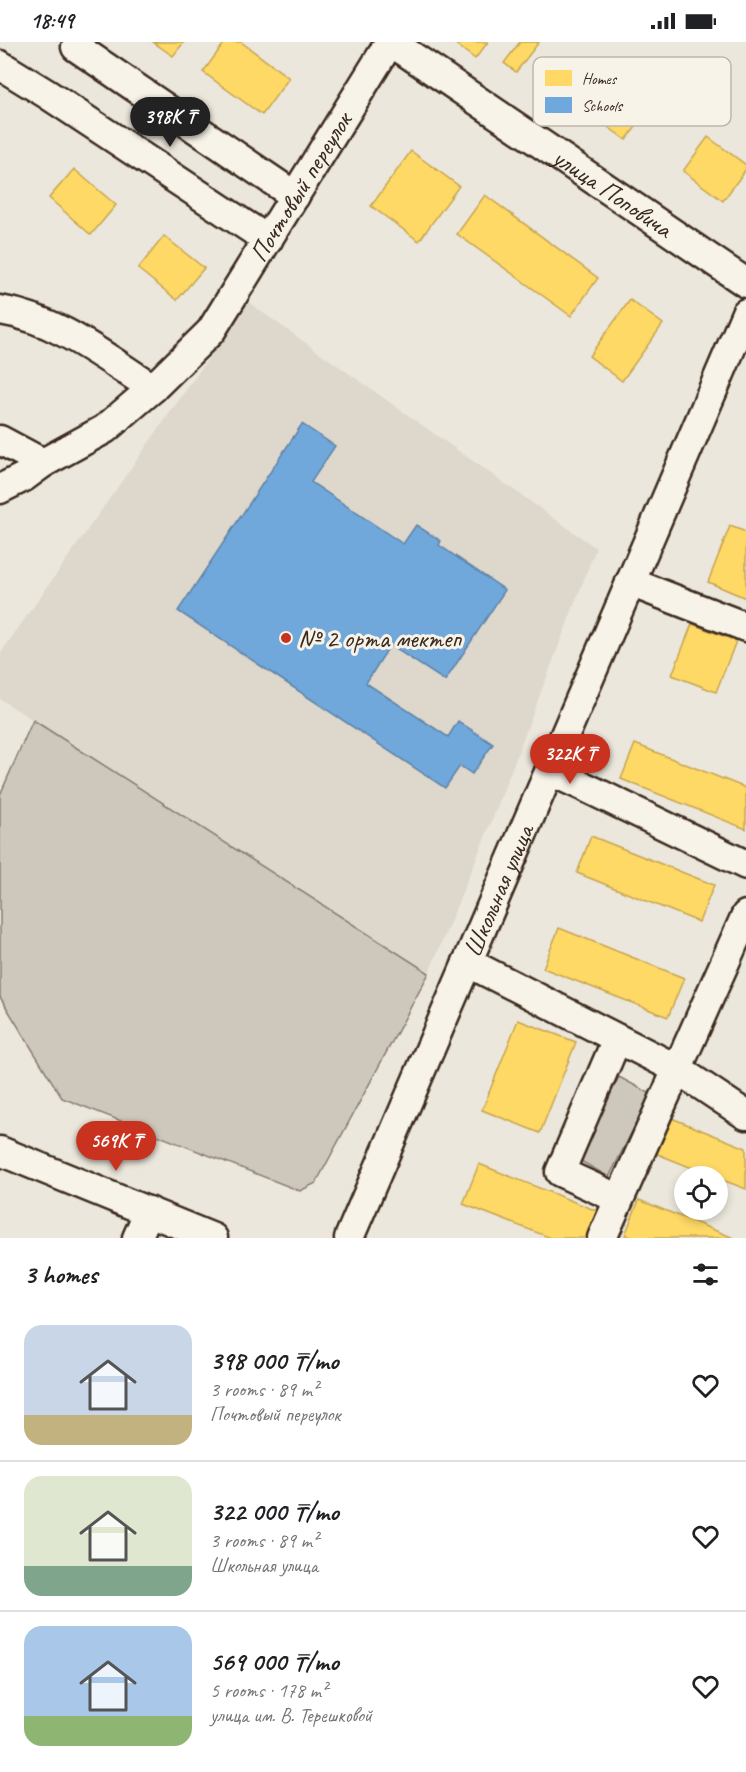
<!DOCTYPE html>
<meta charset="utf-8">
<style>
:root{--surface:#fff;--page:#f2f2f2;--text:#202124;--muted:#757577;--line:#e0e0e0;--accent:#c8321e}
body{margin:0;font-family:Caveat,sans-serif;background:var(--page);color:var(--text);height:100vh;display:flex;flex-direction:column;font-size:22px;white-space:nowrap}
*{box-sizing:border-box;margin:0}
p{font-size:20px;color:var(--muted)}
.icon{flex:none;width:33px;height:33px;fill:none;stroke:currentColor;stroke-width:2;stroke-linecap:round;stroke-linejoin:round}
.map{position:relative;height:1196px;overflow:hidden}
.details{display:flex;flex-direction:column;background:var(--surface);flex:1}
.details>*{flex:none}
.tools{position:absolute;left:674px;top:1124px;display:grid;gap:12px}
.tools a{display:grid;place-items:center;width:54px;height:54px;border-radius:50%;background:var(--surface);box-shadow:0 3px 9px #0003;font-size:30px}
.price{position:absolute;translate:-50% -51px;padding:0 14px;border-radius:21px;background:var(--accent);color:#fff;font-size:20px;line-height:39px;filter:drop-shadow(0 2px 3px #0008)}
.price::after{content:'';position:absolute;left:50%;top:36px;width:18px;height:14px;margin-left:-9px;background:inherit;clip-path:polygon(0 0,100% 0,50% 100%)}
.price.current{background:#222;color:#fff}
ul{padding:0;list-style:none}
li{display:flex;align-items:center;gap:18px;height:150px;padding:0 24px}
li+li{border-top:2px solid var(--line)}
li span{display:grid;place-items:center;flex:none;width:168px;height:120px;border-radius:18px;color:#555}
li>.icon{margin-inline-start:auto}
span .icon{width:72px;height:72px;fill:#fffc;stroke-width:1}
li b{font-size:26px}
h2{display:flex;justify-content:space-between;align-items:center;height:72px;padding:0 24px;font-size:26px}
.status{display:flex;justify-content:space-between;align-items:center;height:42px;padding:0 30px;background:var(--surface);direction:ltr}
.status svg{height:16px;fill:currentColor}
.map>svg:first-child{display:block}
</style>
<div class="status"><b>18:49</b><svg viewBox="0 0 49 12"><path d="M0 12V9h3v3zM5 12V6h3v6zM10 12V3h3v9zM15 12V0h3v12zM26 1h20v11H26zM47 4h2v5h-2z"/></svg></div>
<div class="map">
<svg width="746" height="1196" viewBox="0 0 746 1196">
<rect width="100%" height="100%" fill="#ece7dc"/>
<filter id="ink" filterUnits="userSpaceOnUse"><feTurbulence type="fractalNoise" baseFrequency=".0167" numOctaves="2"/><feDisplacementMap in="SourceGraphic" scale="12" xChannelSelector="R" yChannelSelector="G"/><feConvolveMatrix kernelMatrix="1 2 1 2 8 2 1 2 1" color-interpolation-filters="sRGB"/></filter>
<g filter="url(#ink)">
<path fill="#ddd7cc" d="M248,260L596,506L493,776L429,931L0,657V612Z"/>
<path fill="#cec8bc" stroke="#84796d" stroke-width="1.5" d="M33,678L429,931L316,1141L300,1149L62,1056L0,955V753Z
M619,1035L651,1052L609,1135L577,1117Z"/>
<path fill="#ffd966" stroke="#c4a450" stroke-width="1.5" d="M153,0H184L173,14Z
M225,0H241L289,36L262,73L203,30Z
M453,0H488L475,17Z
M520,0H539L516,30L504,21Z
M597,38L645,73L626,98L578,63Z
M708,95L746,123V127L723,159L683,129Z
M411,109L459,144L419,199L371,164Z
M74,127L116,163L91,193L49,156Z
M485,153L598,236L571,274L457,192Z
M164,194L204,226L177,258L138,227Z
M630,258L663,282L622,339L589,314Z
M730,484L746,490V556L708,540Z
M692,582L736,599L716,650L672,633Z
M635,702L746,746V787L621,737Z
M591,794L714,843L699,880L577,831Z
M559,886L684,936L668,975L543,926Z
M518,978L576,1000L540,1091L482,1068Z
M669,1075L746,1106V1147L717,1136V1134H712L655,1111Z
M479,1122L597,1169L586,1196H551L463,1162Z
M639,1158L734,1196H634L625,1193Z"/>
<path fill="#6fa8dc" stroke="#5f82a3" stroke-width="1.5" d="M302,382L335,404L311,440L403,502L416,483L441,499L439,503L505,548L445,639L390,603L366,641L448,695L458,679L493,702L472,732L460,724L445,746L178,569Z"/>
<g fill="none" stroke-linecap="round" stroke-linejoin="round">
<defs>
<g id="minor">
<path id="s1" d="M391,0L746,241"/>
<path d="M76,5L295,154"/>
<path d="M0,23L47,52L268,198"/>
<path d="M0,268C58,277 105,316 153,346"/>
<path d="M0,398L43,421"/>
<path id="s2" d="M0,447L24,435L43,421L105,387L153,346L211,289L390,0"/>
<path d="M630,540L746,585"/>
<path d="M550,729L587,746L746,823"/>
<path d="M467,920L677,1027L746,1073"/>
<path d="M617,997L560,1130L619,1157"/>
<path d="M0,1109L213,1196"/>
<path d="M137,1196L149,1169"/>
<path id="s3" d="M349,1196L746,271"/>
<path d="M602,1196L746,873"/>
</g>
</defs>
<use href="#minor" stroke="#3b2a1e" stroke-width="33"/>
<use href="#minor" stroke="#f7f3e8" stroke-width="28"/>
</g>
</g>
<circle fill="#c8321e" stroke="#f7f3e8" stroke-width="2" cx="286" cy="596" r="6"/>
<g text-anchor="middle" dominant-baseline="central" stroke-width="6" stroke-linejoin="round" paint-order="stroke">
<g font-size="26" fill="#3b2a1e" stroke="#f7f3e8">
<text stroke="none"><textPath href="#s2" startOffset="435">Почтовый переулок</textPath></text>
<text stroke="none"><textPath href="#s1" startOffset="268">улица Поповича</textPath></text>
<text stroke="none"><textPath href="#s3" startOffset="378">Школьная улица</textPath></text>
</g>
<g font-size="26" fill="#3b2a1e" stroke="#f7f3e8" text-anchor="start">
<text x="298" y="596">№ 2 орта мектеп</text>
</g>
</g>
<rect x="533" y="15" width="198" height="69" rx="9" fill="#f7f3e8" stroke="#bfb7ab" stroke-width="1.5"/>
<rect x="545" y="28" width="27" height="16" fill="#ffd966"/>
<rect x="545" y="55" width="27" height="16" fill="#6fa8dc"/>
<g font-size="16" fill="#3b2a1e">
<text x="582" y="42">Homes</text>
<text x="582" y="69">Schools</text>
</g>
</svg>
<div class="tools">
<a><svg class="icon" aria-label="locate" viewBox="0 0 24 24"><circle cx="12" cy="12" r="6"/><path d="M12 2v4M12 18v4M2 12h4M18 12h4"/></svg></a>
</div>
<b class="price current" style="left:170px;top:106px">398K ₸</b>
<b class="price" style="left:570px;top:743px">322K ₸</b>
<b class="price" style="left:116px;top:1130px">569K ₸</b>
</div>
<section class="details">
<h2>3 homes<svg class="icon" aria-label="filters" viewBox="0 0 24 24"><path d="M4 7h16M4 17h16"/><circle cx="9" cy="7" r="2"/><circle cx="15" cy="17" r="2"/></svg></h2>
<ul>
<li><span style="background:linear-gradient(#c9d6e8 75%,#c2b280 0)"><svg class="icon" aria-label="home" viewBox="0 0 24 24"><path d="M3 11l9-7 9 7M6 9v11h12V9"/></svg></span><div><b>398 000 ₸/mo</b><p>3 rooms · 89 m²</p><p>Почтовый переулок</p></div><svg class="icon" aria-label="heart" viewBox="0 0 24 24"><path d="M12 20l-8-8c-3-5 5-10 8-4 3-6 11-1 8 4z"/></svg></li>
<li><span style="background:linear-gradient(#dfe7d0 75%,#7fa58c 0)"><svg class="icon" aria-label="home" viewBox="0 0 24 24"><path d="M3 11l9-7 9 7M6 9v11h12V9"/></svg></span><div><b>322 000 ₸/mo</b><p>3 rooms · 89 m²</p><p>Школьная улица</p></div><svg class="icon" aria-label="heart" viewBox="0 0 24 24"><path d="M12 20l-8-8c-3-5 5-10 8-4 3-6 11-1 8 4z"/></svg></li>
<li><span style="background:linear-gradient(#a9c7e8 75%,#8fb573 0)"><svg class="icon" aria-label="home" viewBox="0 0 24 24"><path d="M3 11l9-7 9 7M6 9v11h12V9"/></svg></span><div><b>569 000 ₸/mo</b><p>5 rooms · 178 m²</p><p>улица им. В. Терешковой</p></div><svg class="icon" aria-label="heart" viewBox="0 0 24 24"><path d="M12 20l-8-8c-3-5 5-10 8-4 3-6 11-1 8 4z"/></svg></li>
</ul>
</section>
